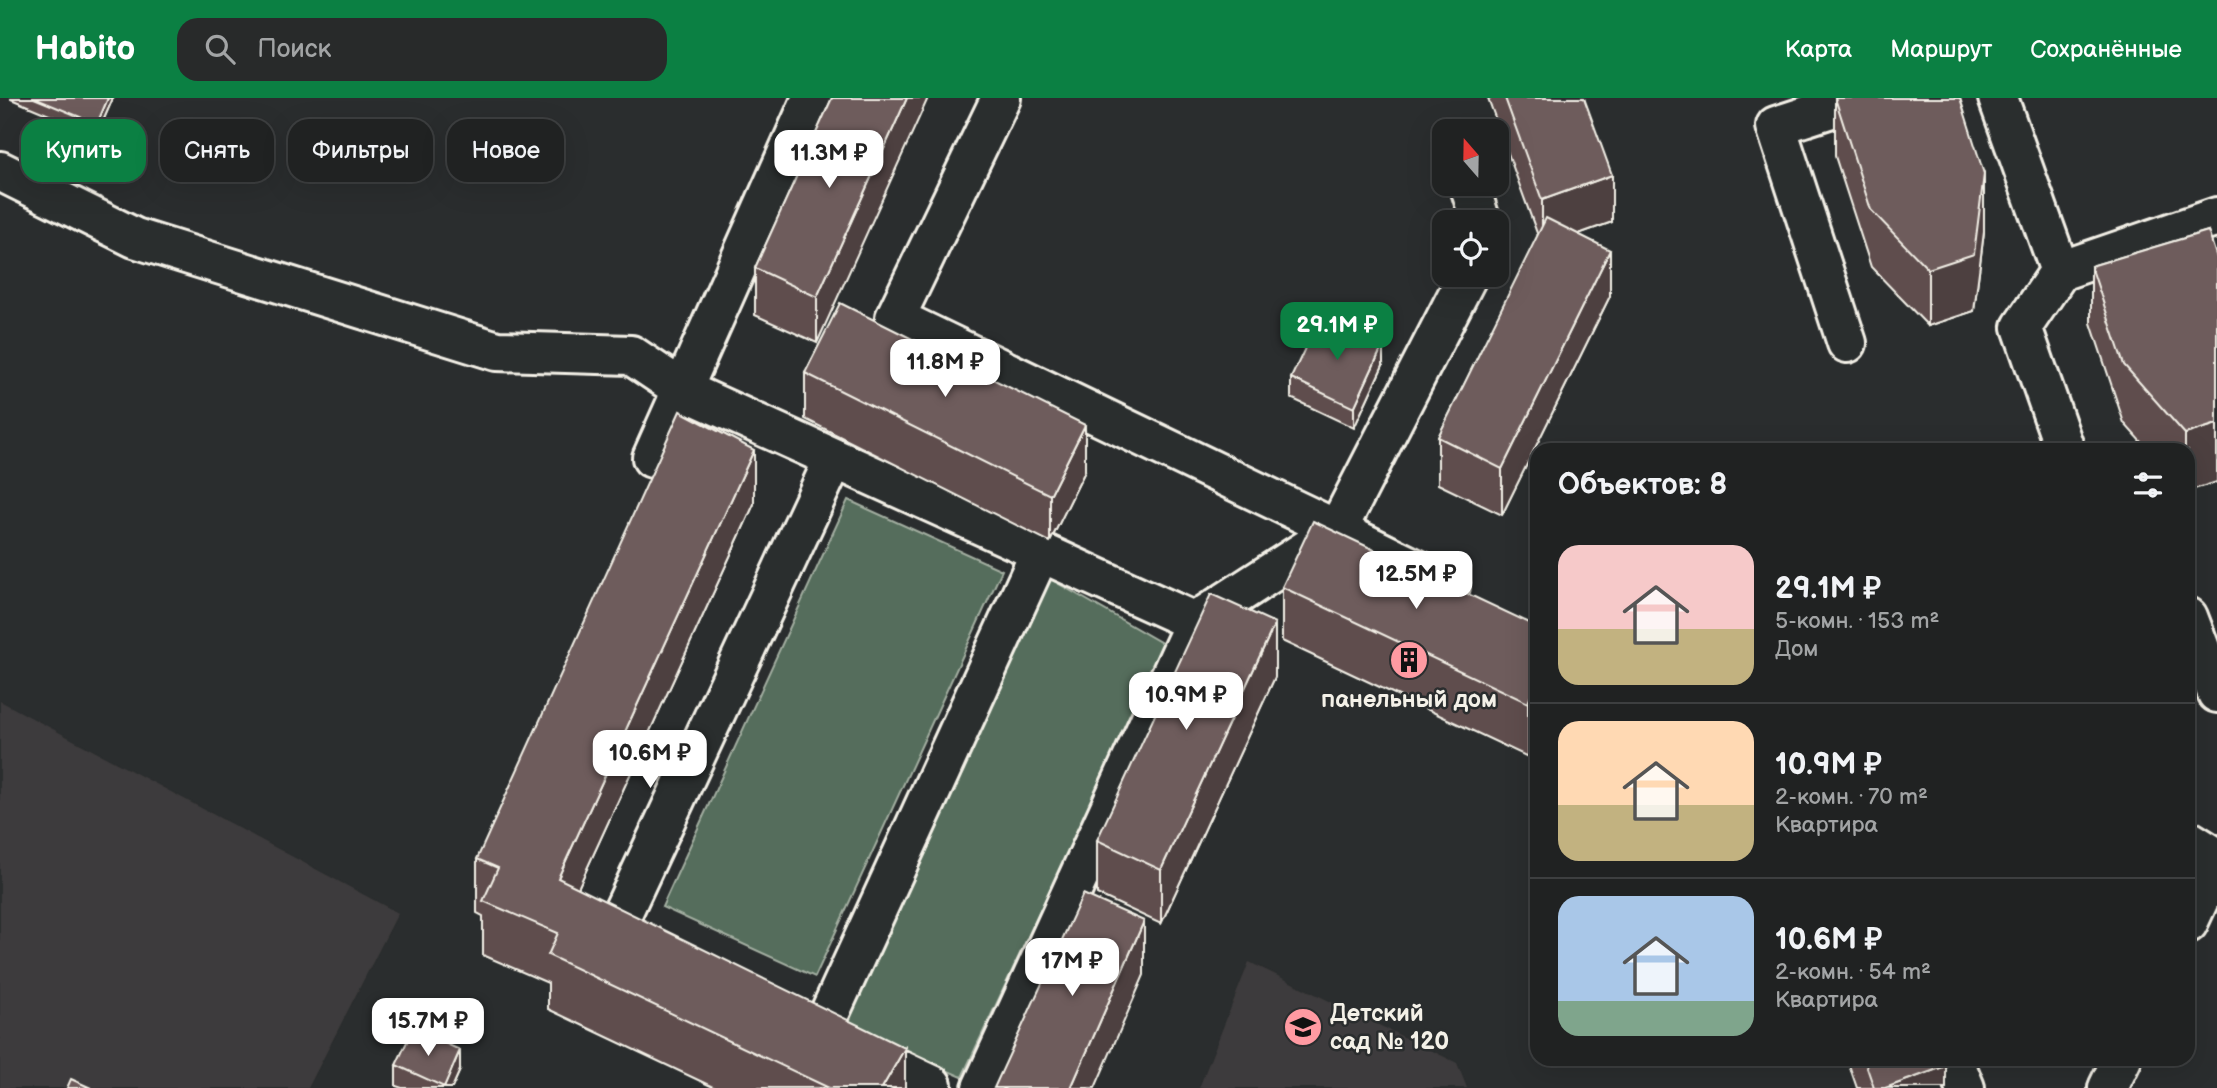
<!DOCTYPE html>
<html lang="ru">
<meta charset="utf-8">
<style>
:root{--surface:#202222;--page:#282a2a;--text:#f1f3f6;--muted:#a2a4a5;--line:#3d3f40;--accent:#0b8043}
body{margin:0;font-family:"Balsamiq Sans",sans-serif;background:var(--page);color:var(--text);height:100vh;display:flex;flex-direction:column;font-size:26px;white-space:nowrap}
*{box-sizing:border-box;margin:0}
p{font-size:23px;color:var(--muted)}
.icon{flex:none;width:38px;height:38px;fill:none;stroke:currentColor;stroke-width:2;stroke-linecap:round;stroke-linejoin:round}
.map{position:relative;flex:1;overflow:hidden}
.details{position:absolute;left:1530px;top:345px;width:665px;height:623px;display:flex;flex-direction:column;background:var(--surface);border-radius:21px;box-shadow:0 7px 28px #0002,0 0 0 2px var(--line)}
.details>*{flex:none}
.top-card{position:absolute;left:21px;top:21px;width:665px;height:63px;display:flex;gap:14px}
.needle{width:46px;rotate:340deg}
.fabs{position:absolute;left:1432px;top:21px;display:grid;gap:14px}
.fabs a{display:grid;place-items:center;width:77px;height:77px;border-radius:14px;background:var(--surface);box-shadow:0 7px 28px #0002,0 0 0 2px var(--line);font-size:35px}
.price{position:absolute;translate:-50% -60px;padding:0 16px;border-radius:14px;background:#fff;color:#222;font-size:23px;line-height:46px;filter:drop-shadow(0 2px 4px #0008)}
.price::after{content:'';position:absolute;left:50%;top:42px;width:21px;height:16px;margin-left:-10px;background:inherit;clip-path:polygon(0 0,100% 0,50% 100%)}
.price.on{background:var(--accent);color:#fff}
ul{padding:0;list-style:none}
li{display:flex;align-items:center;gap:21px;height:175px;padding:0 28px}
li+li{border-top:2px solid var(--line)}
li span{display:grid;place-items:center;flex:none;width:196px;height:140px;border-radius:21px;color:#555}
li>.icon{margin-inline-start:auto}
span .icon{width:84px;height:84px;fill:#fffc;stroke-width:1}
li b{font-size:30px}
h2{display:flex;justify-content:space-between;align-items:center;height:84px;padding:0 28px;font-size:30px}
.pill{padding:0 24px;border-radius:21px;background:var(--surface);box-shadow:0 7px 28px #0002,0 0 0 2px var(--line);font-size:24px;line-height:63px}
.pill.on{background:var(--accent);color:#fff}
header{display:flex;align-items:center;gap:42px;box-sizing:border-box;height:98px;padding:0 35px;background:var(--accent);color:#fff}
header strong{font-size:33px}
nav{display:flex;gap:38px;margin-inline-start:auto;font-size:24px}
.search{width:490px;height:63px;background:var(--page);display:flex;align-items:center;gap:18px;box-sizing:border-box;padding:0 24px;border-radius:21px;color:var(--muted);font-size:26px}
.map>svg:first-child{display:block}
</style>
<header>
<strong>Habito</strong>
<div class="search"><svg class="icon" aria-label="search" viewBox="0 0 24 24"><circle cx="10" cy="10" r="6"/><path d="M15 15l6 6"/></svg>Поиск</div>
<nav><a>Карта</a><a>Маршрут</a><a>Сохранённые</a></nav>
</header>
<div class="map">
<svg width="2217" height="990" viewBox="0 0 2217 990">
<rect width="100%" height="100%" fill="#2a2d2e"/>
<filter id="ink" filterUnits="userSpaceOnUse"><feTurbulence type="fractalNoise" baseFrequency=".0143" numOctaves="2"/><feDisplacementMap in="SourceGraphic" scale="14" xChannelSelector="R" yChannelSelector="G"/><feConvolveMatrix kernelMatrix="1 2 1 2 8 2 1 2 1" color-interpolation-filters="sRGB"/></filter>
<g filter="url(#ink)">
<path fill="#3e3b3c" d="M0,603L398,815L308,990H0Z
M1249,864L1457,965L1467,990H1199Z"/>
<path fill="#546d5b" stroke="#a4afa2" stroke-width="2" d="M848,402L1002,472L815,879L662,809Z
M1045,478L1165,547L962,979L840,926Z"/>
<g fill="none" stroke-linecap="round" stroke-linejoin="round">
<defs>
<path id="minor" d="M1001,0L895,220L1337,432L1468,177
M1998,0L2060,173L2217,119
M0,73L135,140L497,253L631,257L683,292L1195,524L1337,432L1450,488
M1469,86L1481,124
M2060,173L2022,229L2065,352
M1847,245L1776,28L1862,0
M652,360L812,0
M2188,519L2217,595
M2188,742L2217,760
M2188,825L2217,763
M635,848L612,837L834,361
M794,922L821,934L1041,453
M858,952L932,987
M1953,961L1965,990
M982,990L1195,524
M2108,990L2122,961"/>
</defs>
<use href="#minor" stroke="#f4f1e8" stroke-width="44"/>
<use href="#minor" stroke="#2a2d2e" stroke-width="38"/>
</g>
<path fill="#5f4e4e" stroke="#f4f1e8" stroke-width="2" d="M11,0H113L97,37L11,1Z
M832,0L817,245L755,217V170Z
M1488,0H1584L1612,124L1578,136L1610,198L1502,417L1438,386V339L1538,138Z
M1835,0L1984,134L1974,213L1928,228L1871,169L1835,58Z
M2208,133L2188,352H2148L2124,325L2091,225V168Z
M1383,267L1354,330L1291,300V280Z
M805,275L1085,373L1050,444L805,321Z
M754,406L578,790L905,990H715L548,911V885L483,857V818L477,815V761Z
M1282,489L1536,528L1528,659L1282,543Z
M1275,579L1161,826L1097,796V742Z
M1847,961H1943L1946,990H1857Z
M396,967L460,972L452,990H402L396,988Z"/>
<path fill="#4d4040" stroke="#f4f1e8" stroke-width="2" d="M108,0H113L97,37V26Z
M907,0H928L817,245V199Z
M1984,76V134L1974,213L1928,228V171Z
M1612,77V124L1542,149V102Z
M1610,152V198L1502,417V371Z
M1383,247V267L1354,330V310Z
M2217,326V384L2188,393V352H2185V336Z
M1085,327V373L1050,444V397Z
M754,352V406L558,834V780Z
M1275,525V579L1161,826V772Z
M1536,586V640L1528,659V605Z
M1144,823V877L1095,990H1071Z
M905,950V990H882Z
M460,952V972L452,990H444Z
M1946,968V990H1885Z"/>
<path fill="#6e5b5b" stroke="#f4f1e8" stroke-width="2" d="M34,0H108L97,26Z
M832,0H907L817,199L755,170Z
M1505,0H1584L1612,77L1542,102Z
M1835,0H1960L1984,76L1974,156L1928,171L1871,112Z
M1546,120L1610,152L1502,371L1438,339Z
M2208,133L2217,160V326L2185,336L2124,267L2091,168Z
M840,205L1085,327L1050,397L805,275Z
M1320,218L1383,247L1354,310L1291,280Z
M680,313L754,352L558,780L905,950L882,990H829L548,857L558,835L483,803L498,770L477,761Z
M1313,423L1536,528V586L1528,605L1282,489Z
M1211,496L1275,525L1161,772L1097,742Z
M1083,796L1144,823L1071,990H994Z
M413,931L460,952L444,989L396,967Z
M1864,961H1943L1946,968L1885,990H1874Z
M71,981L91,990H67Z"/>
</g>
<defs>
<symbol id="building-disc" viewBox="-11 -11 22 22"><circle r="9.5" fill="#ff9aa2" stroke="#2a2d2e"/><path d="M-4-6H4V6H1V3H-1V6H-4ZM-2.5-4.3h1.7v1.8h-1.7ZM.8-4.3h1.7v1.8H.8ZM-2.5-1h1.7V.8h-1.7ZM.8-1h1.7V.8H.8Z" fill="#111"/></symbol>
<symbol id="school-disc" viewBox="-11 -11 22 22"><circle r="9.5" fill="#ff9aa2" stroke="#2a2d2e"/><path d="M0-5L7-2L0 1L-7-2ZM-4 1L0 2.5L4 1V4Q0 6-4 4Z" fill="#111"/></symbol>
</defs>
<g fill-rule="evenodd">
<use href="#building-disc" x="1387" y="540" width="44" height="44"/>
<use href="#school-disc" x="1281" y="907" width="44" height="44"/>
</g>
<g text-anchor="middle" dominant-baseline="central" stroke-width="5" stroke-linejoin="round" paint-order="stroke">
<g font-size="24" font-weight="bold" fill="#f4f1e8" stroke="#2a2d2e">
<text x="1409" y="601">панельный дом</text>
<text x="1330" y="915" text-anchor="start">Детский<tspan x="1330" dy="28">сад № 120</tspan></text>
</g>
</g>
</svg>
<div class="fabs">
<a><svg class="needle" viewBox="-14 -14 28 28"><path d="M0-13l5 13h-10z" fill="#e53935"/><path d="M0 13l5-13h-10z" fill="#a2a4a5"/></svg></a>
<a><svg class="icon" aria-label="locate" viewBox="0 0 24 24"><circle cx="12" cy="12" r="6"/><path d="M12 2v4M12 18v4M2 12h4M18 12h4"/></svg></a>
</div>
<b class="price" style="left:829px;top:92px">11.3M ₽</b>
<b class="price on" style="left:1337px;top:264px">29.1M ₽</b>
<b class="price" style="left:945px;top:301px">11.8M ₽</b>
<b class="price" style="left:1416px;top:513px">12.5M ₽</b>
<b class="price" style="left:1186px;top:634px">10.9M ₽</b>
<b class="price" style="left:650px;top:692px">10.6M ₽</b>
<b class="price" style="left:1072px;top:900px">17M ₽</b>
<b class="price" style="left:428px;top:960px">15.7M ₽</b>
<div class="top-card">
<a class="pill on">Купить</a>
<a class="pill">Снять</a>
<a class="pill">Фильтры</a>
<a class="pill">Новое</a>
</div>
<section class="details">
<h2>Объектов: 8<svg class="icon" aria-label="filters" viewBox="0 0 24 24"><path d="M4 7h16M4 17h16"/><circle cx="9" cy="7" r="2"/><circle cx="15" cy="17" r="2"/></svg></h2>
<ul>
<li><span style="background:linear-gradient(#f6c9c9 60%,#c2b280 0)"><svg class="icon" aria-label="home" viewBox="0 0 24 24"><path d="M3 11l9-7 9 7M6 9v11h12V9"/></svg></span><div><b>29.1M ₽</b><p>5-комн. · 153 m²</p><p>Дом</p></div></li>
<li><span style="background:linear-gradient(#ffd9b3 60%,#c2b280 0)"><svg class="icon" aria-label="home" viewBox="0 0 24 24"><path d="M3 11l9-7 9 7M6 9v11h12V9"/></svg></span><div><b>10.9M ₽</b><p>2-комн. · 70 m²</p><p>Квартира</p></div></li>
<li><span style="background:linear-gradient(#a9c7e8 75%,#7fa58c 0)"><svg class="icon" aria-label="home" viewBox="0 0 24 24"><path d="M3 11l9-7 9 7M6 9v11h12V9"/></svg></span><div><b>10.6M ₽</b><p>2-комн. · 54 m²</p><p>Квартира</p></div></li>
</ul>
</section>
</div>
